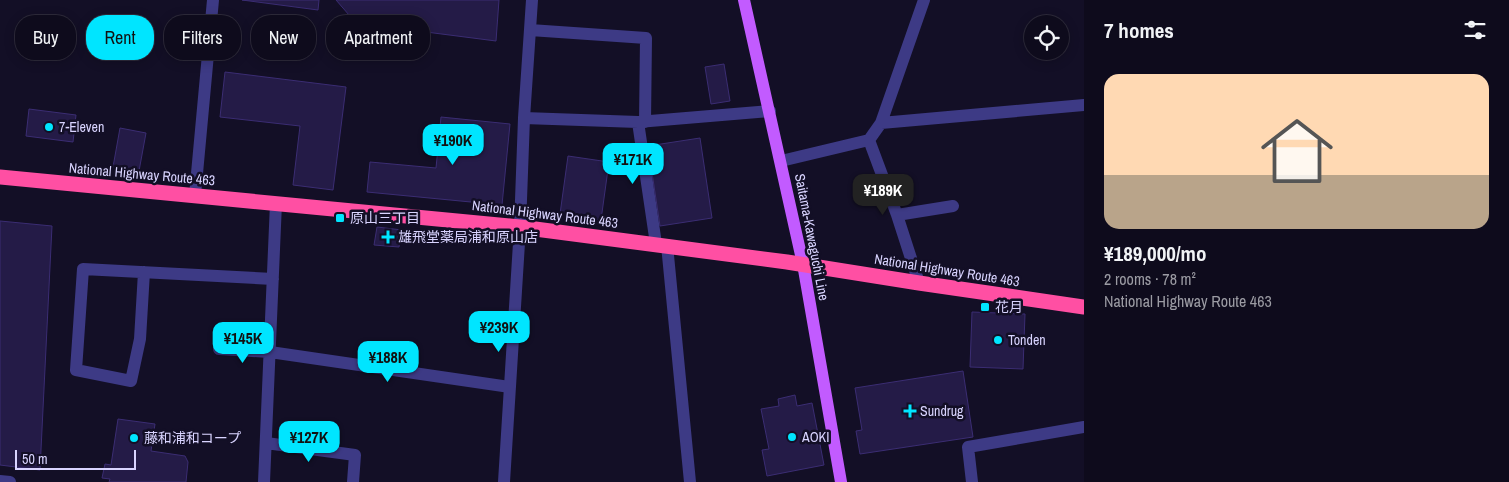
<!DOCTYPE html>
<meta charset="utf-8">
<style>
:root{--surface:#0e0b1c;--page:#171425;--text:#f1f3f6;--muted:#9b9ba3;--line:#2e2b3b;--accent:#00e5ff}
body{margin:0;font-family:"Archivo Narrow","Noto Sans JP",sans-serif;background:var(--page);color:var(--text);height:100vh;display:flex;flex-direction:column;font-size:19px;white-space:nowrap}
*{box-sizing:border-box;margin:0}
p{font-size:16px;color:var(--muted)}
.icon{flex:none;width:28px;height:28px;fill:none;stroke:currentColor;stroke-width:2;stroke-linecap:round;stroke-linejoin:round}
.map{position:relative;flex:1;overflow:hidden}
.panel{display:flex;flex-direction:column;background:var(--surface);width:425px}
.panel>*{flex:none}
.top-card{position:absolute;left:15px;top:15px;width:475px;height:45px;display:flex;gap:10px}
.tools{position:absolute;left:1024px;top:15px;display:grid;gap:10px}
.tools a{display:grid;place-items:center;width:45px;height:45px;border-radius:50%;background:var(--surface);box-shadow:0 2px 12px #0003,0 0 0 1px var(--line);font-size:25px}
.scale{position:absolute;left:15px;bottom:12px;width:121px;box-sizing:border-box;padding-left:5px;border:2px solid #d9d4ff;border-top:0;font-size:14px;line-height:18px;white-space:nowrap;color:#d9d4ff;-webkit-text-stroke:4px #130f26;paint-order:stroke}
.price{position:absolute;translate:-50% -42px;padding:0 11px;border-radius:10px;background:var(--accent);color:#111;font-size:16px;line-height:32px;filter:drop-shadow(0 1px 2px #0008)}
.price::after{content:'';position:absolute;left:50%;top:30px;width:15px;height:11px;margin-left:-8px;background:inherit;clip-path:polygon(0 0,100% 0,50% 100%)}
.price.on{background:#222;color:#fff}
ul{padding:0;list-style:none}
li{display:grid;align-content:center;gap:10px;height:265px;padding:0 20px}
li span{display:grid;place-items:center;height:155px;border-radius:15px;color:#555}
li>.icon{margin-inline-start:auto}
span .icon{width:90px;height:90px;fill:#fffc;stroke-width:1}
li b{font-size:21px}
h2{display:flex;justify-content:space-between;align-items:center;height:60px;padding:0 20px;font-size:21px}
.pill{padding:0 18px;border-radius:20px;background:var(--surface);box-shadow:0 2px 12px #0003,0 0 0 1px var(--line);font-size:18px;line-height:45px}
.pill.on{background:var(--accent);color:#111}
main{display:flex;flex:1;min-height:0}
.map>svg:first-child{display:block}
</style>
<main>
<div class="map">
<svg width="1084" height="482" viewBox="0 0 1084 482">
<rect width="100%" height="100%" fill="#130f26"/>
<path fill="#241b47" stroke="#3b2d73" d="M242,0H319L318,10Z
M336,0H499L496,41L356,23Z
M724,64L730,101L711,104L705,67Z
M225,72L346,87L333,190L293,185L300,126L220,117Z
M29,109L76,115L73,142L26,136Z
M441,117L510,124L502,205L367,192L370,162L436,168Z
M120,128L146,133L139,171L113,167Z
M700,138L712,218L660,226L648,146Z
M568,156L609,162L601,220L560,214Z
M0,221L52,226L40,470L0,465Z
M377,227L402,230L399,247L374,245Z
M972,312L1025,314L1023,369L970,367Z
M963,371L973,437L860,454L856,431L862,430L855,388Z
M795,395L797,406L812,403L824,465L767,476L762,450L769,449L761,409L779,406L778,399Z
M118,419L155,424L151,451L185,456L188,462L186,482H109L110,479L102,478L105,464L111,465Z"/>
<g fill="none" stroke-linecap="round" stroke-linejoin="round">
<path stroke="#3d3a85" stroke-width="12" d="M530,30L646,38L645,122
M524,118L638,122L770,111
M638,122L656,244
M881,123L1084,105
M869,140L897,215L919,283
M781,161L869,140L881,123L924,0
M195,195L213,0
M897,215L953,206
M667,245L690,482
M144,272L140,339L131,381L76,370L83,269L273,279
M219,349L270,352L510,387
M266,443L355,455L353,482
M0,481L10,482
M264,482L276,203
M504,482L520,227L524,118L532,0
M972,482L968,447L1084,427"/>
<path stroke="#c25bff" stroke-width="12" d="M744,0L803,264L841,482"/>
<path stroke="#ff4fa3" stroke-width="15" d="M0,177L520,227L787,262L919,283L1084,307"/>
</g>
<g fill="#00e5ff" stroke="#130f26" stroke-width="2">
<circle cx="49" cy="127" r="5"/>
<rect x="335" y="213" width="10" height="10" rx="2.5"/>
<path d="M385.5 229.5h5v5h5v5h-5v5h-5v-5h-5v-5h5z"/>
<rect x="980" y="302" width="10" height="10" rx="2.5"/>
<circle cx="998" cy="340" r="5"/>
<path d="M907.5 403.5h5v5h5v5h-5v5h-5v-5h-5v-5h5z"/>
<circle cx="792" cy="437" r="5"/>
<circle cx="134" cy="438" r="5"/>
</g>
<g text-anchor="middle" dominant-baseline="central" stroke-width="5" stroke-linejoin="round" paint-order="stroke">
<g font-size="14" fill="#d9d4ff" stroke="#130f26" text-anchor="start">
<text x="59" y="127">7-Eleven</text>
<text x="350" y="218">原山三丁目</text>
<text x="398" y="237">雄飛堂薬局浦和原山店</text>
<text x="995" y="307">花月</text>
<text x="1008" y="340">Tonden</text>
<text x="920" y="411">Sundrug</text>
<text x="802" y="437">AOKI</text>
<text x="144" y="438">藤和浦和コープ</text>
</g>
<g font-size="14" fill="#d9d4ff" stroke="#130f26">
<text transform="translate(142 174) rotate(5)">National Highway Route 463</text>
<text transform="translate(545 214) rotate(7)">National Highway Route 463</text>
<text transform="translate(812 237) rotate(79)">Saitama-Kawaguchi Line</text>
<text transform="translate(947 270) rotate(9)">National Highway Route 463</text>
</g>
</g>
</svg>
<div class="tools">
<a><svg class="icon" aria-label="locate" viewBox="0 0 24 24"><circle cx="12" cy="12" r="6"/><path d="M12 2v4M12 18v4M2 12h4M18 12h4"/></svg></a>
</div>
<div class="scale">50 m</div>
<b class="price" style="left:453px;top:166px">¥190K</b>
<b class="price" style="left:633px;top:185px">¥171K</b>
<b class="price on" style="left:883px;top:216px">¥189K</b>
<b class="price" style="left:499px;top:353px">¥239K</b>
<b class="price" style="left:243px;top:364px">¥145K</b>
<b class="price" style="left:388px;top:383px">¥188K</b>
<b class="price" style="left:309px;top:463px">¥127K</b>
<div class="top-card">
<a class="pill">Buy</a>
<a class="pill on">Rent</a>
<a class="pill">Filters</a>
<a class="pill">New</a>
<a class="pill">Apartment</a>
</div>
</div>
<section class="panel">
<h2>7 homes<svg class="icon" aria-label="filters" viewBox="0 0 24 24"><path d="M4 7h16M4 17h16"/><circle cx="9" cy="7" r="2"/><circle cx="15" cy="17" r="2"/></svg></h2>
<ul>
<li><span style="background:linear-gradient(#ffd9b3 65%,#b9a48a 0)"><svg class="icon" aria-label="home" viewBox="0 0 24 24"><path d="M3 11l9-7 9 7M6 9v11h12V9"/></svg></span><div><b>¥189,000/mo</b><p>2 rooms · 78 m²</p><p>National Highway Route 463</p></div></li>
</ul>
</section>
</main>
